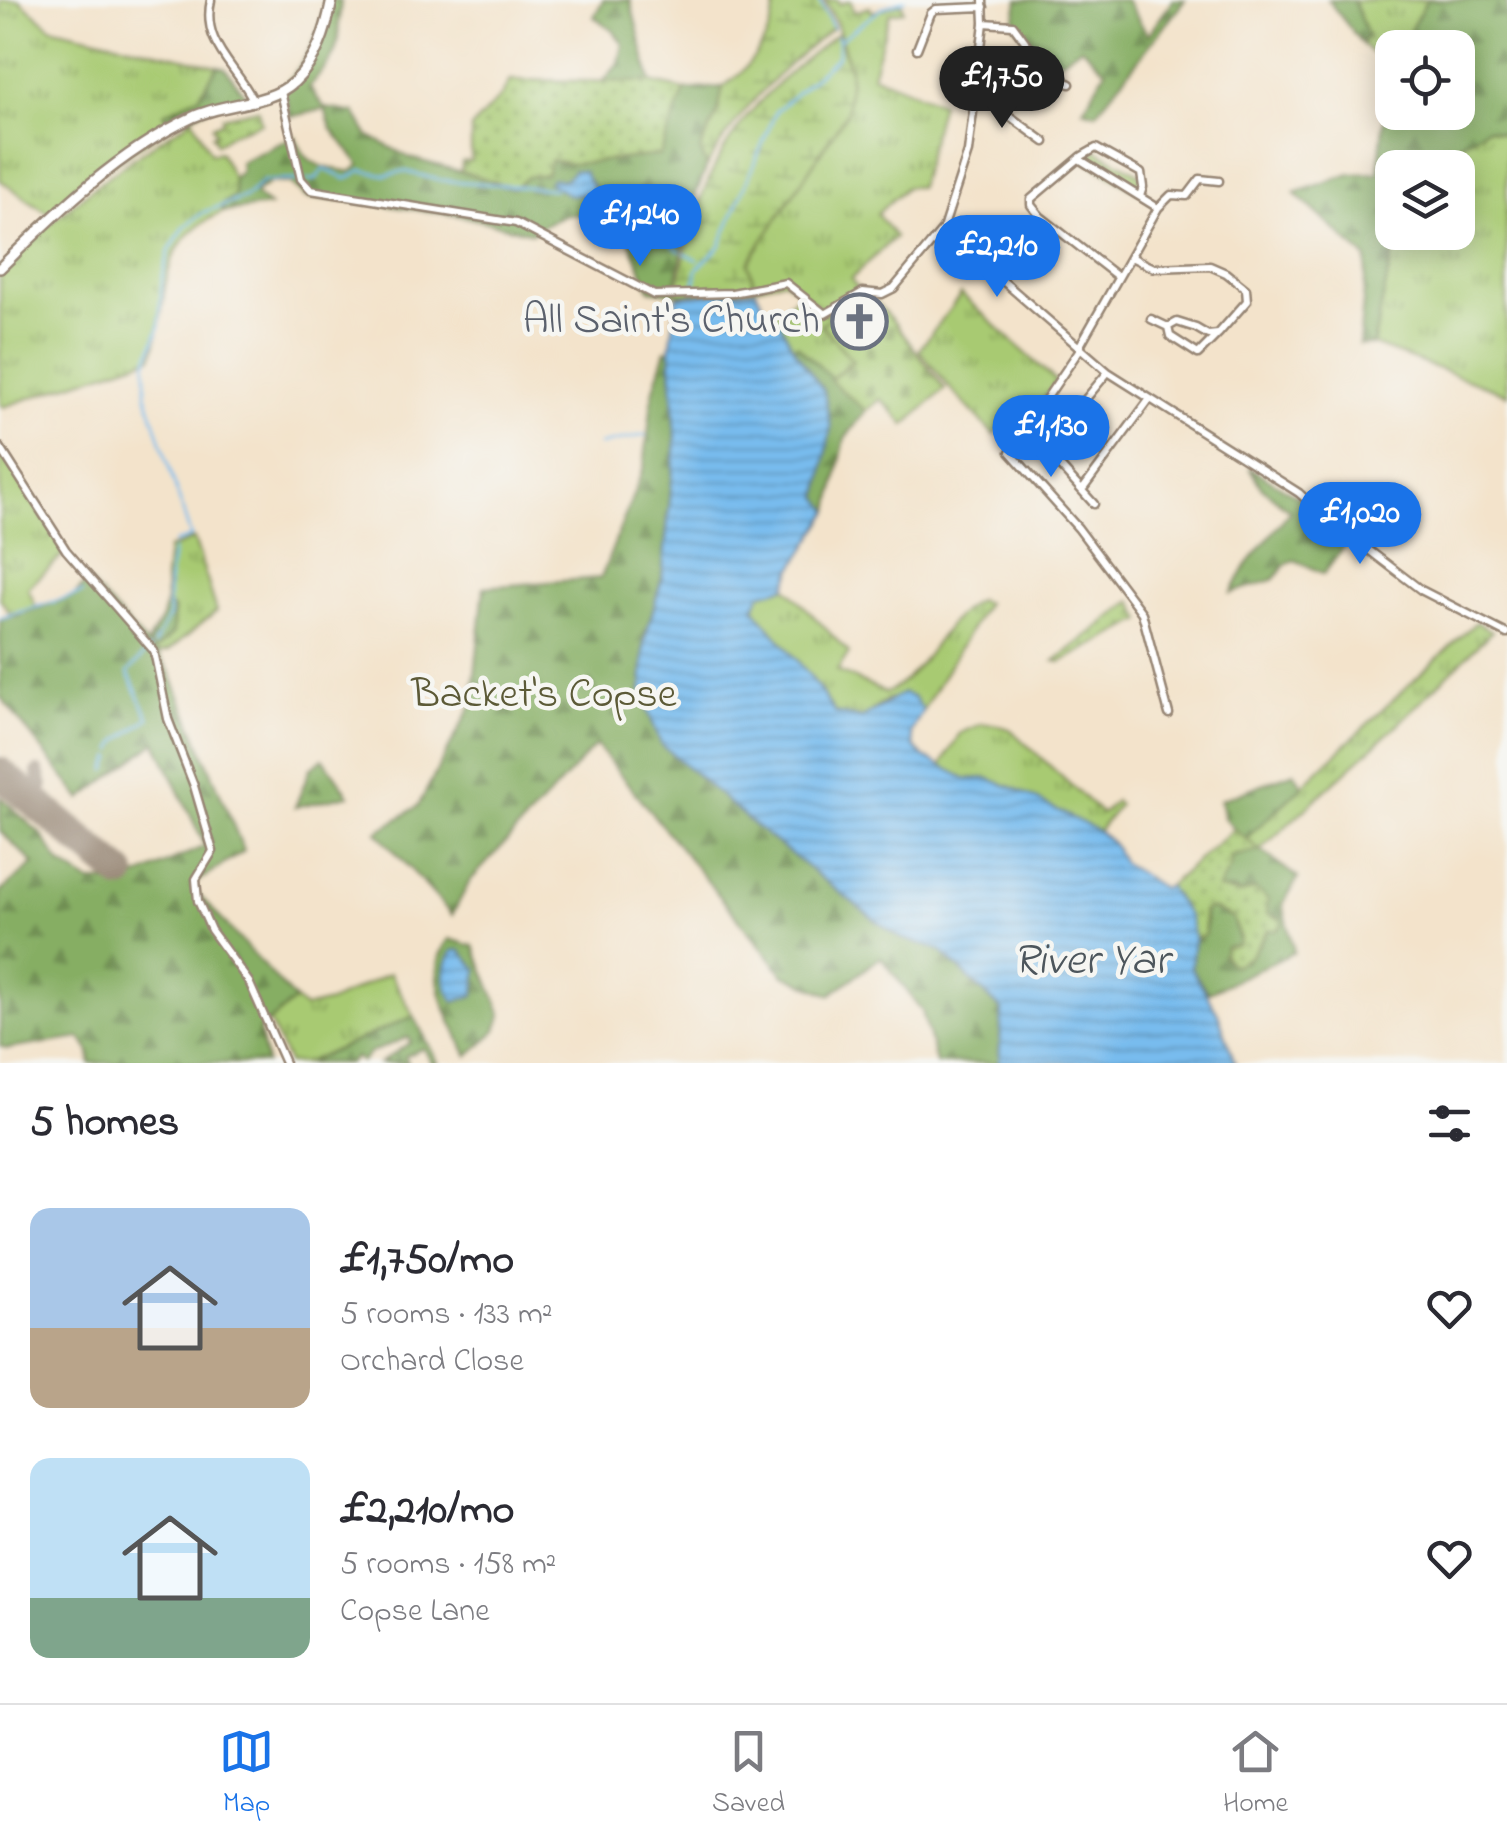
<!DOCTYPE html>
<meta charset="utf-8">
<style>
:root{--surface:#fff;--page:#f2f2f3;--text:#2b2b33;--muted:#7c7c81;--line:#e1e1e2;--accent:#1a73e8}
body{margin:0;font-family:"Indie Flower",sans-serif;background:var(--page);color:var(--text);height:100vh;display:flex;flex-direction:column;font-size:38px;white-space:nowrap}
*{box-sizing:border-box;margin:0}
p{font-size:32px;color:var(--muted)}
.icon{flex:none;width:55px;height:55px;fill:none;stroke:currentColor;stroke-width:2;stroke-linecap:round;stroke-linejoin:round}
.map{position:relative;height:1063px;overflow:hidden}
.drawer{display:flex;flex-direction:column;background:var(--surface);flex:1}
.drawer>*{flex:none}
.fabs{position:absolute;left:1375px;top:30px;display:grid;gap:20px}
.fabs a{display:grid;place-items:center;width:100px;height:100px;border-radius:20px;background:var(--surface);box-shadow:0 5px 25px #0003;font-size:50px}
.price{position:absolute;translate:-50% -85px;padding:0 22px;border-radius:35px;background:var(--accent);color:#fff;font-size:32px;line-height:65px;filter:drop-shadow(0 2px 5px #0008)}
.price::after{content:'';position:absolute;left:50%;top:60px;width:30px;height:22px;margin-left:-15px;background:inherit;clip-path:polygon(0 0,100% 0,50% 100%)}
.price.active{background:#222;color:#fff}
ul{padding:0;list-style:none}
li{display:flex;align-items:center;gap:30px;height:250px;padding:0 30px}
li span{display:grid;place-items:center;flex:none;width:280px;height:200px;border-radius:20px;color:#555}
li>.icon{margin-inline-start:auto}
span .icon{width:120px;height:120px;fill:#fffc;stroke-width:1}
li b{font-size:42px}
h2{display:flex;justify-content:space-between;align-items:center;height:120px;padding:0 30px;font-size:42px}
.tabs{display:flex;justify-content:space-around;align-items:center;height:140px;border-top:2px solid var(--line);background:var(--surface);font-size:28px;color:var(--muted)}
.tabs a{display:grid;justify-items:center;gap:5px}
.tabs .active{color:var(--accent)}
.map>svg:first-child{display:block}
</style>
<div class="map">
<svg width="1507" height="1063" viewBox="0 0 1507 1063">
<defs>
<pattern id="grass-tufts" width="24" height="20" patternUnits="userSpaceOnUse" patternTransform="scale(2.5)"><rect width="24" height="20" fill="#a8ca72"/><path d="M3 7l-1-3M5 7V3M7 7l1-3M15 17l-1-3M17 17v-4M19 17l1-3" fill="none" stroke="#8aa45d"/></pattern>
<pattern id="forest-firs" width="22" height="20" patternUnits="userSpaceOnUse" patternTransform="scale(2.5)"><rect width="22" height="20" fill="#86ae64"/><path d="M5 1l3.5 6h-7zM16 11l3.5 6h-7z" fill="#6f8e52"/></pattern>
<pattern id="wetland-marsh" width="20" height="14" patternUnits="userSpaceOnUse" patternTransform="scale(2.5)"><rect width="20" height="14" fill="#a8ca72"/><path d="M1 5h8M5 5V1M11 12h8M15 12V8" fill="none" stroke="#8aa45d"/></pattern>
<pattern id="cemetery-stones" width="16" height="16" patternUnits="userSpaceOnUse" patternTransform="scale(2.5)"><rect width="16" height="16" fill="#a8ca72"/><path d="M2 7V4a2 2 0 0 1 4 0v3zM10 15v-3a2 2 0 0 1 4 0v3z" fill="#8aa45d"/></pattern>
<pattern id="park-dots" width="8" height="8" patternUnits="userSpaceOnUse" patternTransform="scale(2.5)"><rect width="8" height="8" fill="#a8ca72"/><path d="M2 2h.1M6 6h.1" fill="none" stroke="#8aa45d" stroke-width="1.8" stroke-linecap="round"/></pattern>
<pattern id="water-rules" width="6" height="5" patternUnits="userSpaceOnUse" patternTransform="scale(2.5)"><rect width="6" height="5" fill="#78bcee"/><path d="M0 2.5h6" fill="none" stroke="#6499c0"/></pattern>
</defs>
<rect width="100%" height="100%" fill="#f6f6f2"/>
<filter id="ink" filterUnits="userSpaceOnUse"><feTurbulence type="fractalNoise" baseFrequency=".01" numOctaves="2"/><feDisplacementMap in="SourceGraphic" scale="20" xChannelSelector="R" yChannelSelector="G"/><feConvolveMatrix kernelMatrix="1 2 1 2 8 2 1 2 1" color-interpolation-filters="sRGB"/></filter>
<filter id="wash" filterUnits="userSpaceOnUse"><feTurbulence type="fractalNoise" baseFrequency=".0048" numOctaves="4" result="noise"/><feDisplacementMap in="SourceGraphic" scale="40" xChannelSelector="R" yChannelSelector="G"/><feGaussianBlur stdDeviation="2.25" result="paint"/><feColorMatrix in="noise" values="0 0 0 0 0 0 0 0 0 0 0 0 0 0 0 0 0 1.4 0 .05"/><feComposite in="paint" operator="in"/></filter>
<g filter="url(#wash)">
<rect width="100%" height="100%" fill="#f3e3cb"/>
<path fill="url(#grass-tufts)" stroke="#727a48" stroke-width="2.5" d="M0,0H19L51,27L218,66L199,96L165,114L172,125L90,179L49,214L0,180Z
M825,0H838L839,4L851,1L854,12L870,7L872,12L902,3L904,11L890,13L872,75L941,103L919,187H906L877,214L895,237L851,279L860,291L827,312L784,280L755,287L748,263L847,112L850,70L837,24Z
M1353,0H1427L1401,47L1392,48L1389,68L1362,44L1367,35Z
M193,119L211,154L220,152L233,178L235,195L222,205L223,212C152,243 171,295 152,357L3,407L0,404V271C63,208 117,166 193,119Z
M1488,128L1507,135V394L1373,345L1391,260L1406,233L1458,232V168L1423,167Z
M1096,150L1140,174L1141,189L1137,191L1085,160Z
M961,294L1056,381L1023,429L1008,418L994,435L948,386L919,350Z
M798,295L818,314H833L821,325L853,361L830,380L797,345L793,348L779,320L770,318Z
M0,449L66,552L28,588L37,609L12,617L0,598Z
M194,539L217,611L168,651L158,654L155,650L173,632V609L166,602L165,579L168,549Z
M786,587L849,653L837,671L886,693C928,672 938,623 978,600L986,603L923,710L913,697L888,699L862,718L835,713L811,677L754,608L760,594Z
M1476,622L1492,631L1398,724L1260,850L1244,840Z
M981,724H993L1010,729L1102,814L1115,801L1119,805L1098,831L987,778L967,779L941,766L960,733Z
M390,973L414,1016L306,1063H288L269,1021L295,1000L304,1008L330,1002Z"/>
<path fill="url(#forest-firs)" stroke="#606c41" stroke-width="2.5" d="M325,0H341C335,50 345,47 309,87L325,108L355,113L368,135L410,158L489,179L494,184L513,188L527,177L546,174L551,160L572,164L660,155L685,90L723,87L718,112L700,150L707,166L691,207L674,293L650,290L625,230C585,212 569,205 532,233L462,216L346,200L307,198L289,183L271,182L256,192V196L269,206L223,212L222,205L235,195L233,178L241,171L240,162L295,136C307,168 320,166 351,172L360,165L331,128L325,109L290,117L283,86C307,61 321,35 325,0Z
M603,0H630L651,82L602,83L619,63L623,44L613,30L594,17Z
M1018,0H1126L1148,35L1173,0H1185L1096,113L1083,109L1106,70L1081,47L1053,65L1035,52L1014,24Z
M1328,0H1353L1367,35L1362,44Z
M1427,0H1507V135L1487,128L1423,167L1392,168V232L1406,233L1391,260L1373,345H1359L1367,259L1295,193L1350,174L1378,173L1389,68L1392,62V112H1458V48L1401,47Z
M218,66L225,68L247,97L215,105L172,125L164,113L199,96Z
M797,345L866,411L845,438L830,511L819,498L826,452L824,391L793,348Z
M666,350H670L676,440L662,578L644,642L642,695L661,744L754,825L874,919L901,938L940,950L1002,1010L999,1063H936L922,1011L881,957L830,995L784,975L596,745L470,881L452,915L377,832L418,806L472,705L484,587L601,578L644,467L653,392Z
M1249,467L1298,497L1349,540L1324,574L1295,560L1287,563L1273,580L1231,593L1246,566L1290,511L1262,488Z
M88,581L153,651L148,641L162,618L166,602L173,609V633L155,650L170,672L244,851L191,886L295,1000L259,1030L266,1063H90V1052L81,1038L7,1049L0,1046V892L34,864L0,831V797L42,835L59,862L89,882H126L205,846L156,742L81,799L0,696V620L74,596Z
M323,758L349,795L295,807L310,769Z
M1294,772L1303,786L1244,840L1224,818L1220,800Z
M1260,850L1298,878L1283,904L1294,952L1208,993L1191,968L1194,940L1205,935V916L1202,911L1211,908L1233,918L1245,962C1258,949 1265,934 1276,919L1267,914L1255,890L1241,894L1234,890H1217L1230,866V858Z
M449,939L474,946L502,1015L495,1032L468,1056C452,1023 421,973 449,939Z
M414,1016L438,1063H431L424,1048L405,1056L408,1063H380L411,1042L408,1037L370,1053L362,1062L356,1057L349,1063H306Z"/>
<path fill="url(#wetland-marsh)" stroke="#727a48" stroke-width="2.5" d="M775,0H821L834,27C780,70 742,105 707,166L700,150L718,112L723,87C752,66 774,37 775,0Z
M838,33L850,70L847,112L748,263L755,287L677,294C700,164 734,112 838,33Z"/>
<path fill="url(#cemetery-stones)" stroke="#727a48" stroke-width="2.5" d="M868,294L894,322L945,389L905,425L881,399L866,411L830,380L853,361L821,324L861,295Z"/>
<path fill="url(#park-dots)" stroke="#727a48" stroke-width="2.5" d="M510,80L651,82L685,90L660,155L572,164L551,160L546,174L527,177L513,188L461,171L462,162L471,161V128L502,95Z
M258,109L261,123L232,133L217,144L212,135L216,133L212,126L223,121L222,117Z
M1132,601L1142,620L1061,662L1055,661Z
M1234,829L1260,850L1230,857L1231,866L1218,889L1241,894L1254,889L1268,899L1267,914L1281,919L1282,925L1277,930H1268L1251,956L1233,966L1223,955L1226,947L1238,945L1240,938L1233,918L1211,908L1203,911L1205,935L1194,940L1189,917L1168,886Z"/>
<path fill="url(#water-rules)" stroke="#5a7386" stroke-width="2.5" d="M574,170L584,171C587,182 596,185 597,197L569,195L548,183L552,178L564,180Z
M756,290L769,318L779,320L793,348L824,391L831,427L819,497L830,511L792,570L786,587L761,594L754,608L811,677L835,713L862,718L903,693L913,697L923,710L911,733L914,747L924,757L967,779L987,778L1016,789L1098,831L1113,844L1123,863L1162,888L1168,886L1189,917L1194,940L1191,968L1218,1013L1235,1063H999L1002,1010L940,950L901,938L874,919L754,825L661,744L642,695L644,642L662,578L676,440L670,350L677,297Z
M460,950L478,970L474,995L455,1002C442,985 442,970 452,951Z"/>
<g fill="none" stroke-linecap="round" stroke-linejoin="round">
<path stroke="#78bcee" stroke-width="2.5" d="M819,0L834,29
M840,40L884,7L905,0
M307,180H315L324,169L347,179L361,170L386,175L404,171L439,180L554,189
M597,197L614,206
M622,210L655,222L659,235L680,251
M685,253L698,260
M694,290L697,269L720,246L776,111L838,56V36
M599,445L645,435
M174,543L191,537L146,394V364L159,328L162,279L169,251L185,226L204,212L246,197L263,181L298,180
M0,618L82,593
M154,645L169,616L168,584L173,549
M114,750L117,742L149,718L128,673L149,649
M107,770L112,757"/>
<path stroke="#978674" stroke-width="14" d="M35,802L42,785L38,772"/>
<path stroke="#978674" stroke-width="32" d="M0,773L121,874"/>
</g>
</g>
<g filter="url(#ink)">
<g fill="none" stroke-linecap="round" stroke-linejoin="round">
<defs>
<path id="minor" d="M211,0C201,44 236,65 253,100
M984,23L1013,25L1049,74L1070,84
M917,49L931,13L936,9L984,7
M975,91L1045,142
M281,92L301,179L311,190L516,223L654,295L732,293L786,283L825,314L863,292L882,294L894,288L943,229L968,152L984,23L983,0
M1079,159L1158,208
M943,229L1108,372L1299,493L1323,515L1421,590L1507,634
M1131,257L1154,268L1210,266L1226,273L1246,289L1247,301L1218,334L1208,335L1196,328L1177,322L1168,327
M1118,277L1040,216L1031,205V199L1082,156L1096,148L1141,173L1143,187L1140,196
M1151,319L1168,327L1170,336L1198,354L1217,335
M1079,347L1158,208L1171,195L1187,196L1200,179L1219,181
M1080,349L1010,452L1078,528L1142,613L1169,714
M1032,435L1094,504
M0,447L66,550L154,651L168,719L194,786L213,851L196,879L198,901L211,930L249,982L285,1063
M1046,447L1108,372
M1083,489L1149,400"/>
<path id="major" d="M0,268C58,211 118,152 193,117C225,102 267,106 294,82C317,61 326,30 332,0"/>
</defs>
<use href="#minor" stroke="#978674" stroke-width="11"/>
<use href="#major" stroke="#978674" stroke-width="14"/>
<use href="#minor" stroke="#fff" stroke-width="6"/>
<use href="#major" stroke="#fff" stroke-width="9"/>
</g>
</g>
<defs>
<symbol id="church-ring" viewBox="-11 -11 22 22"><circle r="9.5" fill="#f6f6f2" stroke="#6b7280" stroke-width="1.5"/><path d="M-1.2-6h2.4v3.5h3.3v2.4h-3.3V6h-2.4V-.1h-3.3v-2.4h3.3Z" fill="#6b7280"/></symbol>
</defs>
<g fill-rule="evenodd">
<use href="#church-ring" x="828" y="290" width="63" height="63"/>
</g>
<g text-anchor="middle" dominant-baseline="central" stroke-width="9" stroke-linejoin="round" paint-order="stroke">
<g font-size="42" fill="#5b616d" stroke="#f6f6f2" text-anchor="end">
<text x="820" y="321">All Saint's Church</text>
</g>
<g font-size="42" fill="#5c5a37" stroke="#f6f6f2">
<text x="544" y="695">Backet's Copse</text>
</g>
<g font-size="45" font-style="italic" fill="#4d565c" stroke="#f6f6f2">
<text x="1091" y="962">River Yar</text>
</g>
</g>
</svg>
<div class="fabs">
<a><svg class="icon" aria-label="locate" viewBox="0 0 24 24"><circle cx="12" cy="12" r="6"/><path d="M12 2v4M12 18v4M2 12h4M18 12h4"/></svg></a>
<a><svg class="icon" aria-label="layers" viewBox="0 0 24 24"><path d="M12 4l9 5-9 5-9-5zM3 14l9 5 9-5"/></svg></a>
</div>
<b class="price active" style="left:1002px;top:131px">£1,750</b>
<b class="price" style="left:640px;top:269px">£1,240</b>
<b class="price" style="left:997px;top:300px">£2,210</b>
<b class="price" style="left:1051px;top:480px">£1,130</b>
<b class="price" style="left:1360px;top:567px">£1,020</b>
</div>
<section class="drawer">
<h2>5 homes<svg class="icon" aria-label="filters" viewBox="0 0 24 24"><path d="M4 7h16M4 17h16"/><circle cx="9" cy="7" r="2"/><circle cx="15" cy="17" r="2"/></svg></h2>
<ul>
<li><span style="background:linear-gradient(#a9c7e8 60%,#b9a48a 0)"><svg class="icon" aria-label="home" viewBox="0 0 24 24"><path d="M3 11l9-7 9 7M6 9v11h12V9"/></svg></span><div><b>£1,750/mo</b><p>5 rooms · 133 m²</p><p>Orchard Close</p></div><svg class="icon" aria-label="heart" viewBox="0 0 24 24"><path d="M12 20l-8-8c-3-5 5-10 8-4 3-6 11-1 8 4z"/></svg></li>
<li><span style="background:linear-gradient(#bfe0f5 70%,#7fa58c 0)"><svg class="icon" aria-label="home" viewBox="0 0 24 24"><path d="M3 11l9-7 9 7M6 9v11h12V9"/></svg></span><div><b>£2,210/mo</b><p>5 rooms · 158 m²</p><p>Copse Lane</p></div><svg class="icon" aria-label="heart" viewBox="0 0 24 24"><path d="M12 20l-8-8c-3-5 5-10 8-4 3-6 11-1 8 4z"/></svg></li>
</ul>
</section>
<nav class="tabs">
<a class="active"><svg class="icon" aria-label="map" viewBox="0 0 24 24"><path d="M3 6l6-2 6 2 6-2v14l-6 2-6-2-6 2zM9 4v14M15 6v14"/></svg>Map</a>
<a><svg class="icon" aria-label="saved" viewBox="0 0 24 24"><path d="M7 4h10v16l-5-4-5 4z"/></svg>Saved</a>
<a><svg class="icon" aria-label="home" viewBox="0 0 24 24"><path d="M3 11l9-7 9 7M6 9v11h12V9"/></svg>Home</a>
</nav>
